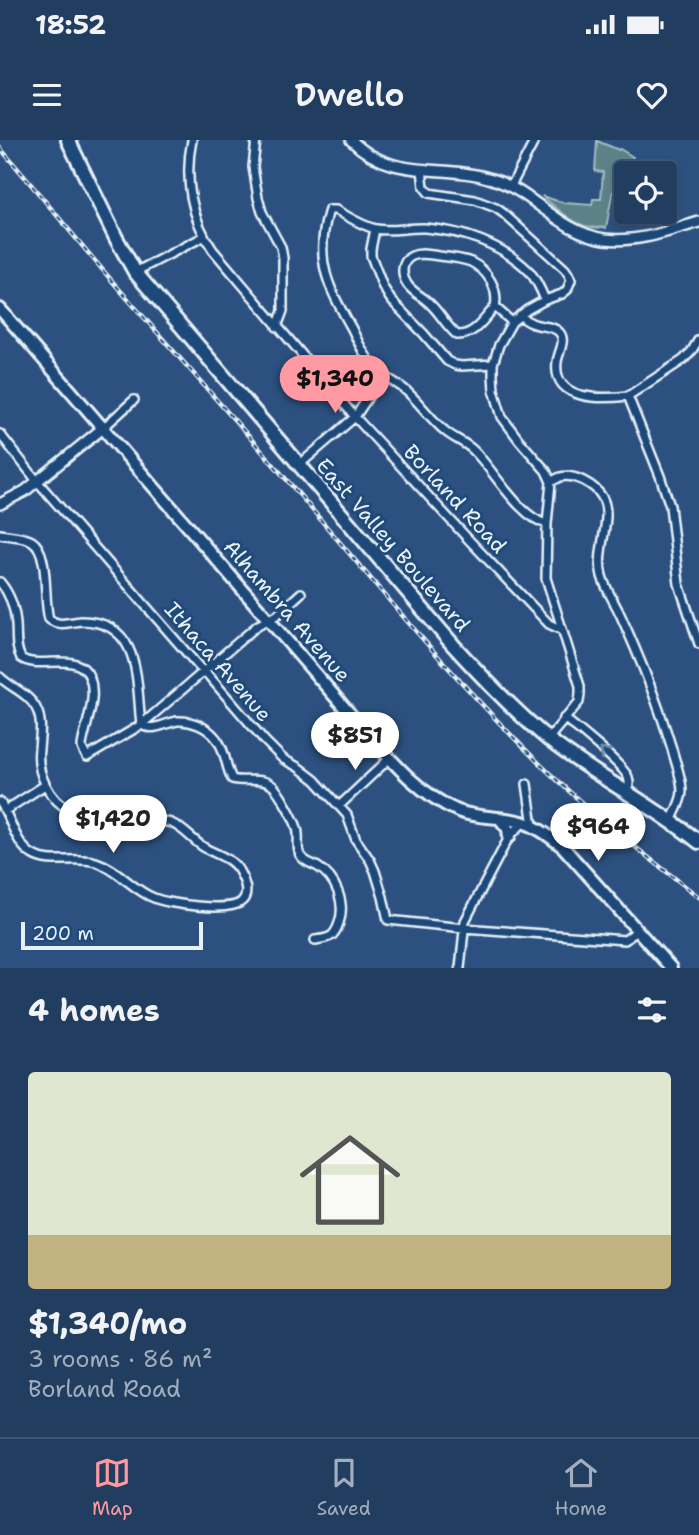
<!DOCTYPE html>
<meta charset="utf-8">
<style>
:root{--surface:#213d60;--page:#294466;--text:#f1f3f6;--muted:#a2aebd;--line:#3e5675;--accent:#ff9aa2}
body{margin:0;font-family:"Shantell Sans",sans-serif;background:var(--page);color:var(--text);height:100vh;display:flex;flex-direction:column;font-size:26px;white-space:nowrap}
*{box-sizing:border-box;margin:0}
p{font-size:23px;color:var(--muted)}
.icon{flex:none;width:38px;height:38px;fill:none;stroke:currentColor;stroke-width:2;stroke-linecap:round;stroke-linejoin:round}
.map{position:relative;height:828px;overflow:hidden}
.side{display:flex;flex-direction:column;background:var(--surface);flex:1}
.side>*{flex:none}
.fabs{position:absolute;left:614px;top:21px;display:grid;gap:14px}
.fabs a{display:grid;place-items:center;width:63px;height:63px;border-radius:7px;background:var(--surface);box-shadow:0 4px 10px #0003,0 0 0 2px var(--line);font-size:35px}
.scale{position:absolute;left:21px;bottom:18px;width:182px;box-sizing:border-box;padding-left:7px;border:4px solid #e8f1f8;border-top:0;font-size:19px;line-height:24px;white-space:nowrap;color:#e8f1f8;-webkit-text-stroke:5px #1f4a7a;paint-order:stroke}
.price{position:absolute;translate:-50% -60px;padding:0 16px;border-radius:24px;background:#fff;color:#222;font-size:23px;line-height:46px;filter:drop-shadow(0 2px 4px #0008)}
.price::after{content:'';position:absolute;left:50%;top:42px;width:21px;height:16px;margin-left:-10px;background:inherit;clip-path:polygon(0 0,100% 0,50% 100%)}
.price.selected{background:var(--accent);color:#111}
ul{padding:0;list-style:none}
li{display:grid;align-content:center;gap:14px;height:371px;padding:0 28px}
li span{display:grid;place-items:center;height:217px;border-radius:7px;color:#555}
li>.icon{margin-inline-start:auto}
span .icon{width:126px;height:126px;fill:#fffc;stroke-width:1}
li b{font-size:30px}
h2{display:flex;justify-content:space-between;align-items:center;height:84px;padding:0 28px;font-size:30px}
.status{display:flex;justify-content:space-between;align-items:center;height:49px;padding:0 35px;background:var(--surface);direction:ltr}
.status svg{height:19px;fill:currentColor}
header{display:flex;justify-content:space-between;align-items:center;height:91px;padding:0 28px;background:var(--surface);font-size:32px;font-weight:600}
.dock{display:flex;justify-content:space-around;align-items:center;height:98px;border-top:2px solid var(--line);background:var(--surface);font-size:19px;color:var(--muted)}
.dock a{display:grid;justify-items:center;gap:4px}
.dock .selected{color:var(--accent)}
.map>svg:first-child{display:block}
</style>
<div class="status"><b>18:52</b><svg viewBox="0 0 49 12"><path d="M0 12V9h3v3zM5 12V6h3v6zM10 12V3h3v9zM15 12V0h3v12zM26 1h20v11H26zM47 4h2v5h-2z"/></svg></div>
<header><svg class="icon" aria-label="menu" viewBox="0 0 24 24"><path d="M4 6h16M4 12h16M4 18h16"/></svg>Dwello<svg class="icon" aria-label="heart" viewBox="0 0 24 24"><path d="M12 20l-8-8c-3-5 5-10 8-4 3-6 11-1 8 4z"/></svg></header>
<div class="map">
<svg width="699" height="828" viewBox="0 0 699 828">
<rect width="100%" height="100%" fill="#2c5180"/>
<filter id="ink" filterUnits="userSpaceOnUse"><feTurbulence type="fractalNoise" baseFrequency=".0143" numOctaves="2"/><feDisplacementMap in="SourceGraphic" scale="14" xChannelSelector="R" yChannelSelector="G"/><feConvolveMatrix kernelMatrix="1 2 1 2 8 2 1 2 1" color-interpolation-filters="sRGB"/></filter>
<g filter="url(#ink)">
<path fill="#5c8287" stroke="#a2bac0" stroke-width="2" d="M597,1L619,10L620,9L633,17L619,37L612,55L606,88L604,87C581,92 559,71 542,56L564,63L592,65L593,59H601L603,32L595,31Z"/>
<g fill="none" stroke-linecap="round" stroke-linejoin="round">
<defs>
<path id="minor" d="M192,0C184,38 191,79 213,110L355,277L469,400L549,484L562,490
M256,0L253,27L258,58L262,72L281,107L283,118V171L277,187
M422,30L424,47L429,53L475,60L496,68L503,73L565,129L569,135L571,140L567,150L562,154L545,160L527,170L512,182L499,205L493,224V235L494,250L502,277L519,300L546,331L551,342L547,384L546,438L580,546V554L579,562L548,599
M511,46L535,0
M375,89L371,109V116L383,147L391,160L424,194L447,221L455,225L462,226L493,224
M135,132L203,97
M545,160C541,150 536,139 529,131C502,104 463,91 425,88C409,87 391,92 376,89C362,86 349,77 336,70H329L328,73C314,122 329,148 352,189C358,202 364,216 374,227C382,236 394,241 404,249C419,261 430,279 445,291C453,298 464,302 472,309C493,328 518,377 547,384
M495,167C499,148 487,130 471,122C461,118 449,117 439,116C431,115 420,112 412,116C401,121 401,135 407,144C412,152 422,156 428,162C439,171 445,185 457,195C475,196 484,178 495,167L512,182
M520,175C534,190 551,183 559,192C567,200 558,213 557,222C552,262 603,259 628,256L660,336L670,366L679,444L699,504
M628,256L683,220L691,212L699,199
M103,288L134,260
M0,294L37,341L199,527L208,535L265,601L283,619L298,627L315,640L347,675L356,700L370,720L375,731L383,757L388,780L464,788L625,800L638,790
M299,325L355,277L383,235
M551,342C552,341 560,337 560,337C574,333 595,345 602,357C614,378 595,409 602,436C606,450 614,461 620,474C640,518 658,563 672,609C675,622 682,637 682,651C682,661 675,672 671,681
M0,394C10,396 24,396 32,401C50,412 43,460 49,479C59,487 69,482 81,481C142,481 136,541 141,585C153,592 165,583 177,581C192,580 207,587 216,598C226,610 225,626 232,639C245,643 261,636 273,646C279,651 295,680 297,688C300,697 296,707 300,715C304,722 311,723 318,727C336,738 346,763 339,783C334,798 329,798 315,800
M0,442C10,454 15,469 16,484C17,496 15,507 21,518C39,531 79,509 90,538C96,555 89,575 85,592C84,596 82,603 82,607C83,611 85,614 87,617L141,585L258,485L277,475L301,453
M0,537C11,548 28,553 36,568C43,581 40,595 39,609C36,633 49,660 71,671C93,682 121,681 144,681C153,681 162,680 171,683C184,688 193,701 205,708C217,715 232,718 239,731C244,739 250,754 242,761C231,773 169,764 154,758C133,750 118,729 96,722C75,716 50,725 33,715C16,706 11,678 0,662
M564,578C577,588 622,624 628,637C630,642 629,648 628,654
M527,644L533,686
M339,666L390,618
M6,670L45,645
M460,828L465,781L509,697L524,682"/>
<path id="tertiary" d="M351,0C393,42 442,23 492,39C535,52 558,92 605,99C637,103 669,91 699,82
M0,364L25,351L103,288"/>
<path id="secondary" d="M0,169L357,582C387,615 416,653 458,671C478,679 501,676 522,682C537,686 551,697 563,707L671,828
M500,679L508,689L509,697"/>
<path id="primary" d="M68,0L116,98L135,132L453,505C483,538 514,571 548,599C596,637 652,664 699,702"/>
</defs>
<use href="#minor" stroke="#e8f1f8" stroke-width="12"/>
<use href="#tertiary" stroke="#e8f1f8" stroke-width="14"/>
<use href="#secondary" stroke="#e8f1f8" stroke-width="16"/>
<use href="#primary" stroke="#e8f1f8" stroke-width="18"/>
<use href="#minor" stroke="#1f4a7a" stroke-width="7"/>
<use href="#tertiary" stroke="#1f4a7a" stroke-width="9"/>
<use href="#secondary" stroke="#1f4a7a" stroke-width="10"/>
<use href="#primary" stroke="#1f4a7a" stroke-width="12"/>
<defs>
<path id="rail" d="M0,8C40,54 79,103 119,149C173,211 227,271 280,332C365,431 447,533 541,625C590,673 645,715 699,757"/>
</defs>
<use href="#rail" stroke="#e8f1f8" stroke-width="4.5"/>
<use href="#rail" stroke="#1f4a7a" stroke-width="2" stroke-dasharray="5" stroke-linecap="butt"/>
</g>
<defs><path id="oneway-chevron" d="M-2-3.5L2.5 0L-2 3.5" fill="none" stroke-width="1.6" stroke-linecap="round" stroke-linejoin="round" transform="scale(1.75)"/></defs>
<use stroke="#6f8dac" href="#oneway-chevron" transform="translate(604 612) rotate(-138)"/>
</g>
<g text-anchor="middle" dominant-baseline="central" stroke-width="6" stroke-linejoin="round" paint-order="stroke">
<g font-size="21" fill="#e8f1f8" stroke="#1f4a7a">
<text transform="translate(455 359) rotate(47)">Borland Road</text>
<text transform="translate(393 405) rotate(49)">East Valley Boulevard</text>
<text transform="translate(287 471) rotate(49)">Alhambra Avenue</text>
<text transform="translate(218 522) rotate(49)">Ithaca Avenue</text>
</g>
</g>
</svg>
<div class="fabs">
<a><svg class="icon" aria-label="locate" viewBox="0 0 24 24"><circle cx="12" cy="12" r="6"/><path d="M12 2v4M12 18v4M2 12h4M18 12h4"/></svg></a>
</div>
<div class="scale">200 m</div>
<b class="price selected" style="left:335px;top:275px">$1,340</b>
<b class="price" style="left:355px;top:632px">$851</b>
<b class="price" style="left:113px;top:715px">$1,420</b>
<b class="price" style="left:598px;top:723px">$964</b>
</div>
<section class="side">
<h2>4 homes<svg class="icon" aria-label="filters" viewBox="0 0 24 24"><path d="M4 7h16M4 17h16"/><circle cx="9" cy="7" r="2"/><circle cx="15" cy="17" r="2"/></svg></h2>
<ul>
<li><span style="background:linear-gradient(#dfe7d0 75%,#c2b280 0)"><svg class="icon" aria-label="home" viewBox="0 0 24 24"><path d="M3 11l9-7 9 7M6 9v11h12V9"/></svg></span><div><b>$1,340/mo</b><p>3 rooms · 86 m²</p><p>Borland Road</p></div></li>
</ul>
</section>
<nav class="dock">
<a class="selected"><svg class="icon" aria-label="map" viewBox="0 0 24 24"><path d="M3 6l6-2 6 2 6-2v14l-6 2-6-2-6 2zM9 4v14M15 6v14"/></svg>Map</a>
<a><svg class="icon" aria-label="saved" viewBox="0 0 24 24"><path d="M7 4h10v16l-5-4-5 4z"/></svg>Saved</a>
<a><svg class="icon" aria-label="home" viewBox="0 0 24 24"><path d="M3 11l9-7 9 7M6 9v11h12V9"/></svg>Home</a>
</nav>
